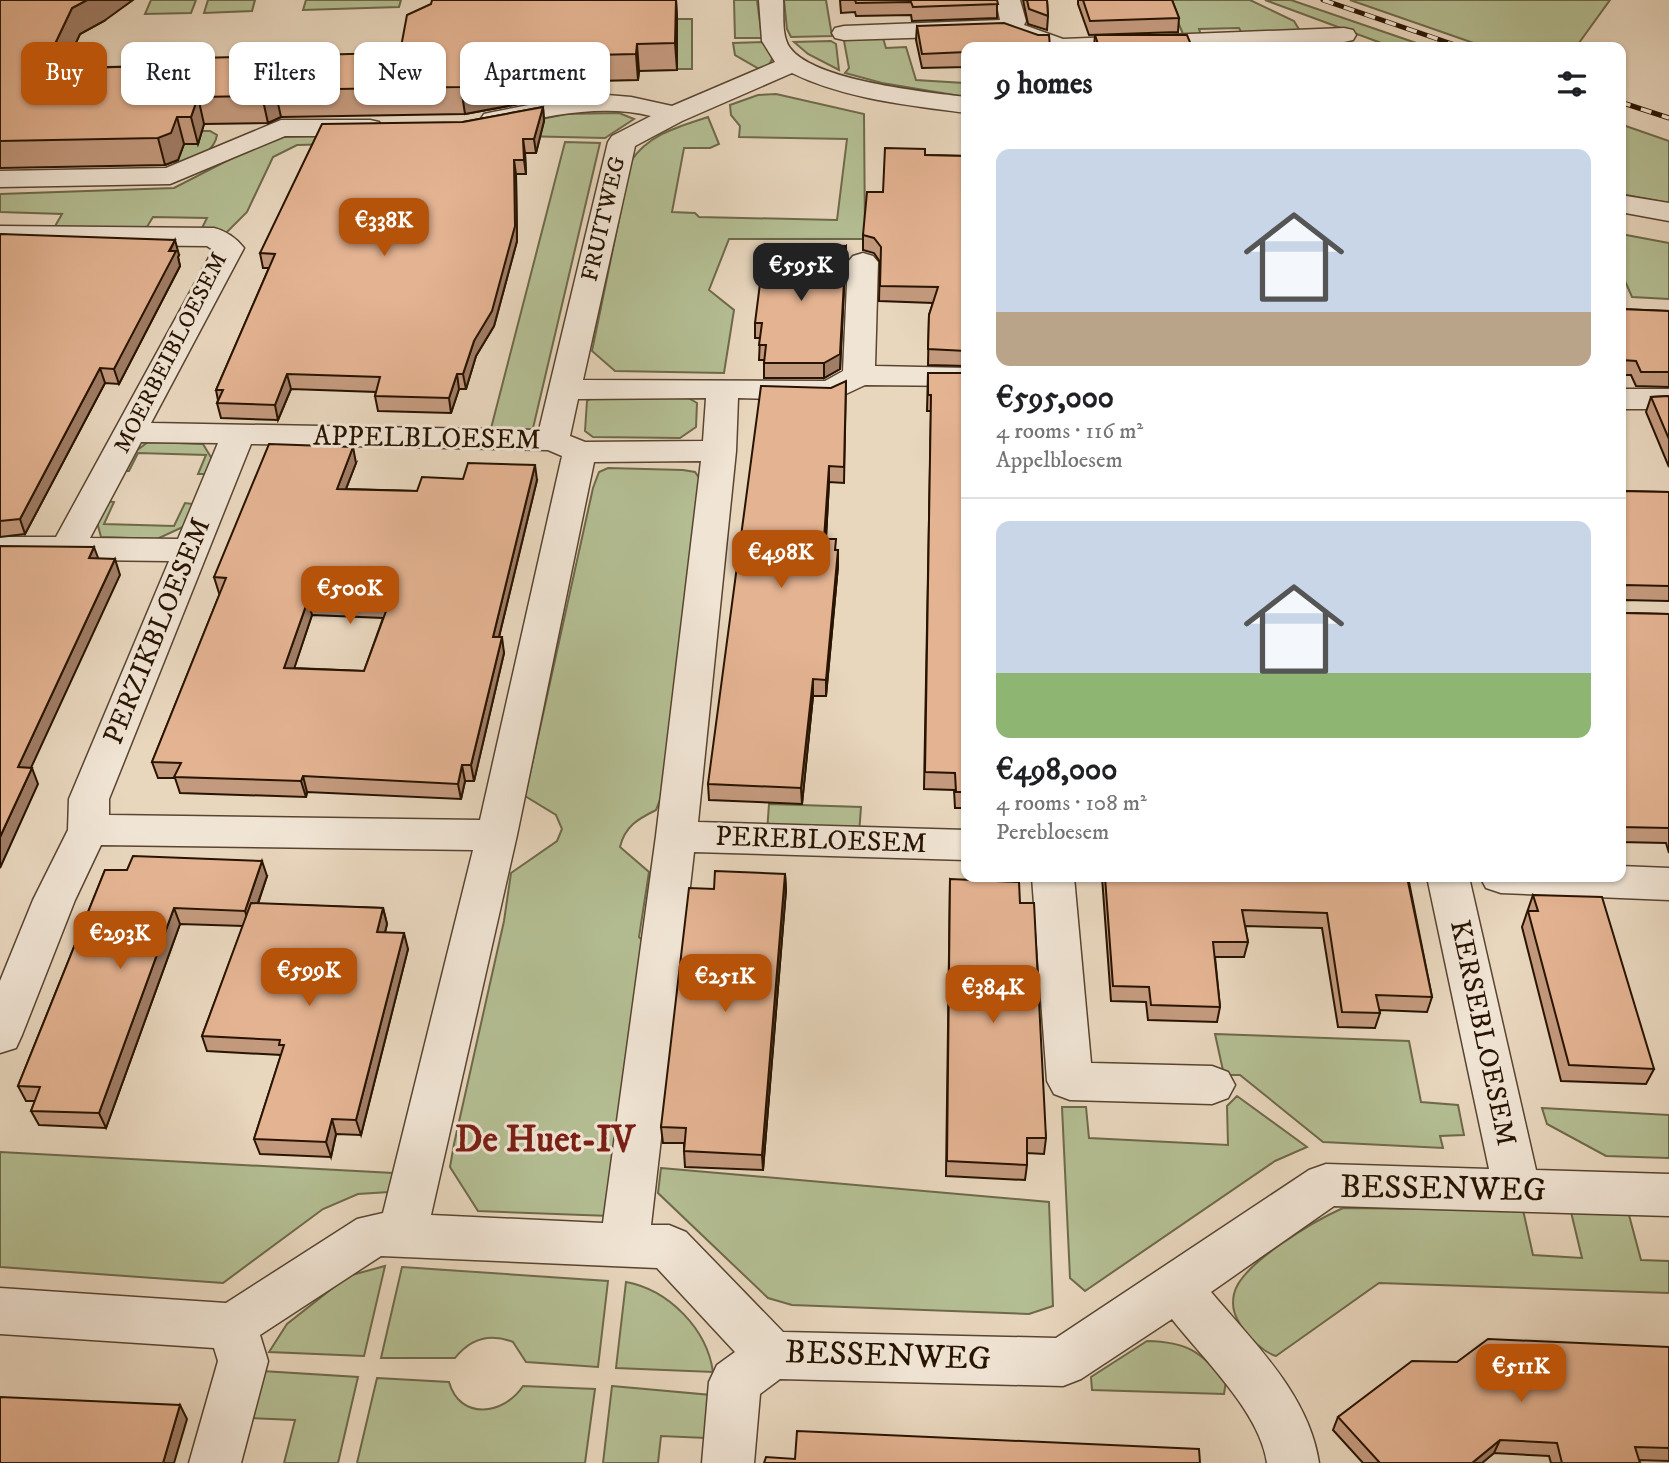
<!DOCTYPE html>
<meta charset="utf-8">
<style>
:root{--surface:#fff;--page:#f2f2f2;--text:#202124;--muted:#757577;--line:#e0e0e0;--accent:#b45309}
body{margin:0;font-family:"IM FELL DW Pica",serif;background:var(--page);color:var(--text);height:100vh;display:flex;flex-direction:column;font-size:26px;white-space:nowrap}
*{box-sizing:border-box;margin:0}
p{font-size:23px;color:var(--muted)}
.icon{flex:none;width:38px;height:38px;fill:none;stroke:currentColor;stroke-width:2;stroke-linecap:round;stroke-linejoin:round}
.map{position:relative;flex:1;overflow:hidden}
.panel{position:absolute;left:961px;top:42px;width:665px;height:840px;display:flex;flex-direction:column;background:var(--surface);border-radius:14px;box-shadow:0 2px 5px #0004}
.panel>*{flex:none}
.hud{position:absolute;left:21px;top:42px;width:665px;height:63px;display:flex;gap:14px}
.price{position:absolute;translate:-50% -60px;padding:0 16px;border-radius:14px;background:var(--accent);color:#fff;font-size:23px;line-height:46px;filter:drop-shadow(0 2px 4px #0008)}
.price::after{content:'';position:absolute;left:50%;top:42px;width:21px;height:16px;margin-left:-10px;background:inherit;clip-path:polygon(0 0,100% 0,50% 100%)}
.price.current{background:#222;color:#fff}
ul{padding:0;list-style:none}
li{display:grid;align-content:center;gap:14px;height:371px;padding:0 35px}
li+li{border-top:2px solid var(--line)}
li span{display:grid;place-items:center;height:217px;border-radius:14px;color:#555}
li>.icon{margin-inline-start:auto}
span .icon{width:126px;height:126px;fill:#fffc;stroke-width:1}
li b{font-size:30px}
h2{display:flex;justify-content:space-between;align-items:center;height:84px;padding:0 35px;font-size:30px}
.tag{padding:0 24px;border-radius:14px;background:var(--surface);box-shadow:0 2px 5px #0004;font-size:24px;line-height:63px}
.tag.current{background:var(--accent);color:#fff}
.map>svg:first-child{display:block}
</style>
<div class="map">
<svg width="1669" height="1463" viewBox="0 0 1669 1463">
<rect width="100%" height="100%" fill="#e8d6bd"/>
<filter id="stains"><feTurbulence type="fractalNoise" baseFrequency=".00286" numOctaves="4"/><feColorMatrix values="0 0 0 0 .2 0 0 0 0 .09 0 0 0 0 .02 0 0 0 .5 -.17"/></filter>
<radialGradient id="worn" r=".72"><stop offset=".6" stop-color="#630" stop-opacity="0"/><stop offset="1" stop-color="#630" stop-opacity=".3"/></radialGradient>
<path fill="#b4be93" stroke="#6e694a" stroke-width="2" d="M151,0H196L191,13L145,14Z
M208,0H255L252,11L204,13Z
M306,0H401L399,7L303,10Z
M734,0H757L762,38H735Z
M784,0H826L832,36L791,37L787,29Z
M1169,0H1250L1294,21L1300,31L1244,37L1239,28L1199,29L1202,38L1185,39Z
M1265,0H1291L1428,47H1392Z
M1350,0H1610L1576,47H1485Z
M676,19H692V69H675Z
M849,38H883L886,48L906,47L916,80L964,83L966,97L882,83L845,73L849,68L844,41Z
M831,41L836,44L839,70L808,54L794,42Z
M764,42L773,57L769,65L761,70L735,55L733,43Z
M776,94L864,114L865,239H729L709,290L734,310L724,373L615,371L592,351L631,161C649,134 678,127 708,117L719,144L710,148H684L672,212L695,213L699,217L837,220L847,139L739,137L740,126L731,115L730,105L758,95Z
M619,113L634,119L605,138L470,135L565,114Z
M1620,124L1669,141V203L1621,194Z
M186,131H210L217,135C214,155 191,159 174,167Z
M380,134L377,143L297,145L273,157L247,212L226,233L200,232L207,218L153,217L145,230L54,228L62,214L0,212V194L174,188L256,146L282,137Z
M565,142L600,143L530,441L488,440Z
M1621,234L1669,243V299L1632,297L1621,272Z
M603,392L680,393L697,403L696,427L680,438L593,437L585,431L587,401Z
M148,442L203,444L212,459L206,474H198L206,455L138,453L129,471H120L128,457Z
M608,468L683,470L695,472L702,482L692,576L661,797L656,810C638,819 625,826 620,847L649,872L639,937L650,947L610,1216L478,1211L450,1167L454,1144L504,921L511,873L557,841L562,829L556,815L525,796L593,488L599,472Z
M104,501L114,502L104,524L174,526L185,503L193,504L185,526L157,539L101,537L96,518Z
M769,804L861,807L859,834L767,832Z
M1215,1034L1409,1041L1421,1102L1458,1105L1464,1135L1440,1136L1443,1148L1323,1142L1240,1075H1224Z
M1237,1096L1307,1147L1275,1161L1085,1291L1070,1278L1062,1107H1086L1089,1138L1228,1145L1227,1106Z
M1542,1108L1669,1115V1158L1606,1156L1547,1124Z
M0,1152L393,1173L389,1192L358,1194L323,1209L223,1283L0,1267Z
M661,1168L1049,1202L1053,1306L1029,1314L792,1305L768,1298L658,1193Z
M1343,1208L1523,1210L1533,1255L1582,1258L1571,1212L1629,1215L1641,1260L1669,1261V1293L1379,1283L1276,1356C1263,1352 1251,1339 1243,1329C1235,1317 1231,1308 1234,1294C1240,1264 1316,1220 1343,1208Z
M385,1266L364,1356L269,1352L287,1324L348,1276Z
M402,1267L608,1281L598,1367L526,1362L513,1342C490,1333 471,1338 455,1358H381Z
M626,1282C669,1290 707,1329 713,1372L616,1368Z
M1147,1341C1188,1342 1199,1351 1226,1381L1224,1394L1092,1390L1091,1377Z
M262,1371L358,1377L338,1463H284L295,1420L249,1418Z
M377,1378L449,1382C460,1421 504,1415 523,1386L595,1389L585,1463H357Z
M612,1386L711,1395L706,1438L661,1436L658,1463H603Z"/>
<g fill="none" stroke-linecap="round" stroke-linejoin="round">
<defs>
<path id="minor" d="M759,0H783C784,14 781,36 790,48C815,81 925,92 966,97V113C908,105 845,99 792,73L682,121L635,146L583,380L825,381L843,371L848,262L853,256L863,253L873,256L878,262L875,366L966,368V386L865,385L831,401L738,398L736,451L698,822L966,830V860L694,852L651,1225H669L686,1232L783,1332L1056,1338L1309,1170L1326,1164L1489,1169L1427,877H1469L1536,1170L1669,1174V1216L1334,1206L1211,1292C1254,1343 1309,1395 1319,1463H1267C1260,1412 1203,1359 1172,1319L1081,1379L1063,1386L780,1379L760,1394L754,1463H702L709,1382L717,1365L735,1352L657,1268L381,1256L260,1335L268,1361L241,1463H189L218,1361L214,1348L0,1334V1288L226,1303L357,1219L383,1213L473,850L101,845L75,900L22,1035L16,1048L0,1053V981L33,900L68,830L69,799L169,561L0,559V537H56L213,250L207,246L0,244V226L214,228C226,231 236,238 244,248L151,423L539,430L608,142L612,136L651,116C600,103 543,117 493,128L484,126L480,120L484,114L493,112L560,99L607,95L631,97L672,106L775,62L762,41ZM706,398L703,441L585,442L570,436L578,399ZM141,442L218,443L178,539L90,538ZM251,444L548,450L562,456L480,820L109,815V799ZM701,461L656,836L603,1223L431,1215L517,835L594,462Z
M996,0H1020L1026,21L1024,25L1063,39L1344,28L1353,30L1356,35L1353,40L1344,42L1232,47H1038L1003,35L844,40L835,38L832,33L835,28L844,26L1000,20Z
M281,120H370L379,122L383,128L379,134L370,136H285L170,184L0,187V171L166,168Z
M1620,195L1669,203V221L1620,212Z
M1620,389H1669V409H1620Z
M1620,866L1669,868V900L1501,893L1486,888L1480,877H1620Z
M1032,877H1074L1091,1063L1212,1066L1228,1072L1235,1085L1228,1098L1212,1104L1070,1100L1054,1094L1047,1081Z"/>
</defs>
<use href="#minor" stroke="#584430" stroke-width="3"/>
<use href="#minor" fill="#f0e4d4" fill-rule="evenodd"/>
<defs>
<path id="rail" d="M1323,0L1461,47
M1620,102L1669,118"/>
</defs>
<use href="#rail" stroke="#281401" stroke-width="5"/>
<use href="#rail" stroke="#f0e4d4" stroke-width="3.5" stroke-dasharray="11" stroke-linecap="butt"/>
</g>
<path fill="#c49a7e" stroke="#281401" stroke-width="2" fill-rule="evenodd" d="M0,0L104,21L80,34L64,68L195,65L388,53L401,47L676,0L677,19V70L639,71L638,80L555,82L551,98L465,114L281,117L268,123L204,124L198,144H184L178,160L165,165L0,168Z
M840,0H997V18L912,21L911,15L856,16L855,12L841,13Z
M1023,0H1047L1048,16L1047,30L1028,24Z
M1078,0H1172L1179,18L1178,32L1089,35L1078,4Z
M917,26L966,47V67L922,68L916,40Z
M1095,35L1192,47H1094Z
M543,107L544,121L536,153H525L526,174H516L517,241L494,326L476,356L466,389H459L451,413L378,411L375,396L376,392L291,389L278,420L221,418L217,403L218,400L216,390L269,268H263L260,253L463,122Z
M925,155L966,156V366L928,365L929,315L933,303L879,301L880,262L874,253L863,250V235L883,192Z
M0,234L179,255L178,257L180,266L119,384L105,383L25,534L0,537Z
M846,246L840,369L824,378H764V360H759L760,338H755V323Z
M1620,309L1669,311V387L1636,386L1631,375H1620Z
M928,373H966V808H955L954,790L924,789L931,411H927Z
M846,381L844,483L829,482L826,539L836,550L838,566L826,696H813L802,804L709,800L708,784Z
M1669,396V467L1646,412L1651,397Z
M356,463L346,489L417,491L463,479L537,480L499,637L504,653L474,781H465L461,799L307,792L306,797L180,793L175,778H158L152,762L220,593H219L214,577ZM312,615L383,618L364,671L294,668Z
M1620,491L1669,492V601L1624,600V613L1669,614V853L1666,843L1620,842Z
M105,870L267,876L258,904L383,908L387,924L385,932L408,949L361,1135L336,1134L331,1157L260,1154L254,1139L281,1055L207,1051L202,1036L243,926L180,924L106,1128L39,1125L31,1111L35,1101H26L18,1086Z
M785,874L786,890L763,1170L685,1167L684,1151V1143H663L661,1127L714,889Z
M1102,877H1408L1432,997L1427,1012L1379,1010L1380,1013L1375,1028L1338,1027L1322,928L1245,926L1248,942L1244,957H1215L1220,1007L1217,1022L1148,1020L1146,1002L1111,1001Z
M950,879L1020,903L1046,1138L1044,1154L1027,1153V1165L1025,1180L946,1176Z
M1533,895L1654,1069L1646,1084L1561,1081L1522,927Z
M1669,1347V1461L1639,1460L1640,1463H1551L1549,1456L1494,1453L1482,1463H1363L1333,1430L1338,1417L1457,1362Z"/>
<path fill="#a07d66" stroke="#281401" stroke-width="2" d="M87,0H133L104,21L80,34L51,96L43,69L72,8Z
M676,0L677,19V70L675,43Z
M637,44L639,71L638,80L636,54Z
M552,56L555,82L551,98L465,114L461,87Z
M275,90L281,117L268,123L262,96Z
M198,97L204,124L198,144L191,117Z
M543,107L544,121L536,153L534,139Z
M177,117L184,144L178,160L165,165L158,138Z
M523,139L525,153L526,174L524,160Z
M514,160L516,174L517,241L494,326L476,356L466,389L463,374L474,341Z
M175,240L179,255L178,257L180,266L119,384L114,369Z
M846,246L840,369L824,378V363Z
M100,368L105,383L25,534L20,519Z
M287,374L291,389L278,420L275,405Z
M457,374L459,389L451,413L449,398Z
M353,447L356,463L340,504L337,489Z
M535,465L537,480L495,653L493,637Z
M829,466V482L825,555L824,539Z
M94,547L100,563L89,558Z
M838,550V566L826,696V680Z
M115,559L120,575L24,783L18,767Z
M308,600L312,615L289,684L284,668Z
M502,637L504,653L474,781L471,765Z
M813,679V696L802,804L801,788Z
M462,765L465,781L461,799L458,784Z
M32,768L38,784L0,868V837Z
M303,776L307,792L306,797L301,781Z
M262,861L267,876L250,926L245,911Z
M785,874L786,890L763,1170L762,1155Z
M174,908L180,924L106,1128L99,1113Z
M383,908L387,924L381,948L377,932Z
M404,933L408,949L361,1135L356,1120Z
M332,1119L336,1134L331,1157L326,1142Z
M180,1405L187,1419L174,1463H163Z
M1500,1440L1494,1453L1482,1463H1472Z"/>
<path fill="#e4b392" stroke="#281401" stroke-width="2" fill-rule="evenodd" d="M0,0H87L72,8L43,69L195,65L198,58L388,53L390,47H401L407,15L431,4L432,0H676L675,43L637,44L636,54L552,56L548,71L461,87L275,90L262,96L198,97L191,117H177L171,133L158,138L0,141Z
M855,0H997L998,4L913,7L911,2L856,3Z
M1027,0H1047L1048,16L1029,9Z
M1083,0H1172L1179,18L1090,21Z
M1004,23L1038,35H1049L1050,47H966V52L922,54L917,26Z
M1095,35H1187L1192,47H1099Z
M543,107L534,139H523L524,160H514L515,226L492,311L474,341L463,374H457L449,398L375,396L380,377L287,374L275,405L217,403L223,390H216L275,254L260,253L322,124L463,122Z
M885,148L925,149V155L966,156V351L928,349L929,315L938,287L880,286L881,247L874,238L863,235L867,192H883Z
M0,234L175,240L169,251H176L114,369L100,368L20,519L0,521Z
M765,244L846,246L840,354L824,363H764L766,345H759L762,323H755Z
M1620,309L1669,311V372H1641L1636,361L1622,360L1620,356Z
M928,373H966V792H956L955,773L925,772L931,395H928Z
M846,381L844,467L829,466L824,539H836L835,550H838L826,680L813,679L801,788L708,784L761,386L831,388Z
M1669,396V439L1651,397Z
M269,444L353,447L337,489L417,491L422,477L463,479L468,463L535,465L493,637H502L471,765H462L458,784L303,776L301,781L174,777L181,763L152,762L226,578L214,577ZM308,600L389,603L364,671L284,668Z
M1620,491L1669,492V586L1624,585V613L1669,614V828L1620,827Z
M0,546L94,547L89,558L115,559L18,767L32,768L0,837Z
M133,856L262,861L245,911L174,908L99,1113L31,1111L40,1087L18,1086L105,870H127Z
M715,871L785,874L762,1155L684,1151L686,1128L661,1127L689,888L714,889Z
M1105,877H1407L1432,997L1376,995L1380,1013L1342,1012L1327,913L1242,910L1248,942H1213L1220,1007L1151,1005L1149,987L1113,986Z
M950,879L1019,882L1020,903H1034L1046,1138H1027V1165L947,1161Z
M1533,895L1602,897L1654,1069L1569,1065L1528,911H1538Z
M251,903L383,908L377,932L404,933L356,1120L332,1119L326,1142L254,1139L284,1045H279L280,1040L202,1036Z
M1488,1339L1669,1347V1448L1635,1447L1640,1463H1562L1557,1443L1500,1440L1472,1463H1380L1338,1417L1412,1361L1457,1362Z
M0,1397L180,1405L163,1463H0Z
M797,1431L1199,1449L1200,1463H764L766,1457L795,1459Z"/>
<g text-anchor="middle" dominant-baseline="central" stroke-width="6" stroke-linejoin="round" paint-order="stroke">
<g font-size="23" fill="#281401" stroke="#f0e4d4">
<text transform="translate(604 219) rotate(-77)">FRUITWEG</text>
<text transform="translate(171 353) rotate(-63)">MOERBEIBLOESEM</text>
</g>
<g font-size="28" fill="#281401" stroke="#f0e4d4">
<text transform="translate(427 438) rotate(1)">APPELBLOESEM</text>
<text transform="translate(157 631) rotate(-68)">PERZIKBLOESEM</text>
<text transform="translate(821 840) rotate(2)">PEREBLOESEM</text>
<text transform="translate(1483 1033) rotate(78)">KERSEBLOESEM</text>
</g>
<g font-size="33" fill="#281401" stroke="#f0e4d4">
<text transform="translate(1443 1189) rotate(1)">BESSENWEG</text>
<text transform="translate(888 1356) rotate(2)">BESSENWEG</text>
</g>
<g font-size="37" font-weight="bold" fill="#7a1f14" stroke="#f0e4d4">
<text x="545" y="1140">De Huet-IV</text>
</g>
</g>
<rect width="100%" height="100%" filter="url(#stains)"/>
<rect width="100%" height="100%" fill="url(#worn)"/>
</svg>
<b class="price" style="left:384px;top:258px">€338K</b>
<b class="price current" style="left:801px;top:303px">€595K</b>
<b class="price" style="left:781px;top:590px">€498K</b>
<b class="price" style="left:350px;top:626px">€500K</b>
<b class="price" style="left:120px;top:971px">€293K</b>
<b class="price" style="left:309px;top:1008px">€599K</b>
<b class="price" style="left:725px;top:1014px">€251K</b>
<b class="price" style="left:993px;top:1025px">€384K</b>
<b class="price" style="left:1521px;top:1404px">€511K</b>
<div class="hud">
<a class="tag current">Buy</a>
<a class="tag">Rent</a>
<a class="tag">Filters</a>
<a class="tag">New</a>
<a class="tag">Apartment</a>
</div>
<section class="panel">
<h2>9 homes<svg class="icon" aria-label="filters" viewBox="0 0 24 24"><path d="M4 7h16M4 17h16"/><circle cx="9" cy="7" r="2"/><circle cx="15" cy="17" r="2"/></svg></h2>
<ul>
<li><span style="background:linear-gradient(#c9d6e8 75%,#b9a48a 0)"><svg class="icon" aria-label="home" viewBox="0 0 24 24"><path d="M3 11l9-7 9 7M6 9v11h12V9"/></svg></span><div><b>€595,000</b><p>4 rooms · 116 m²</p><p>Appelbloesem</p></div></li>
<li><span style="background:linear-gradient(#c9d6e8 70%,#8fb573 0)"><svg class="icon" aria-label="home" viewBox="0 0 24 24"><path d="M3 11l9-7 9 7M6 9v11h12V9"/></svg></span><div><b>€498,000</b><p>4 rooms · 108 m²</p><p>Perebloesem</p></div></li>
</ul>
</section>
</div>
